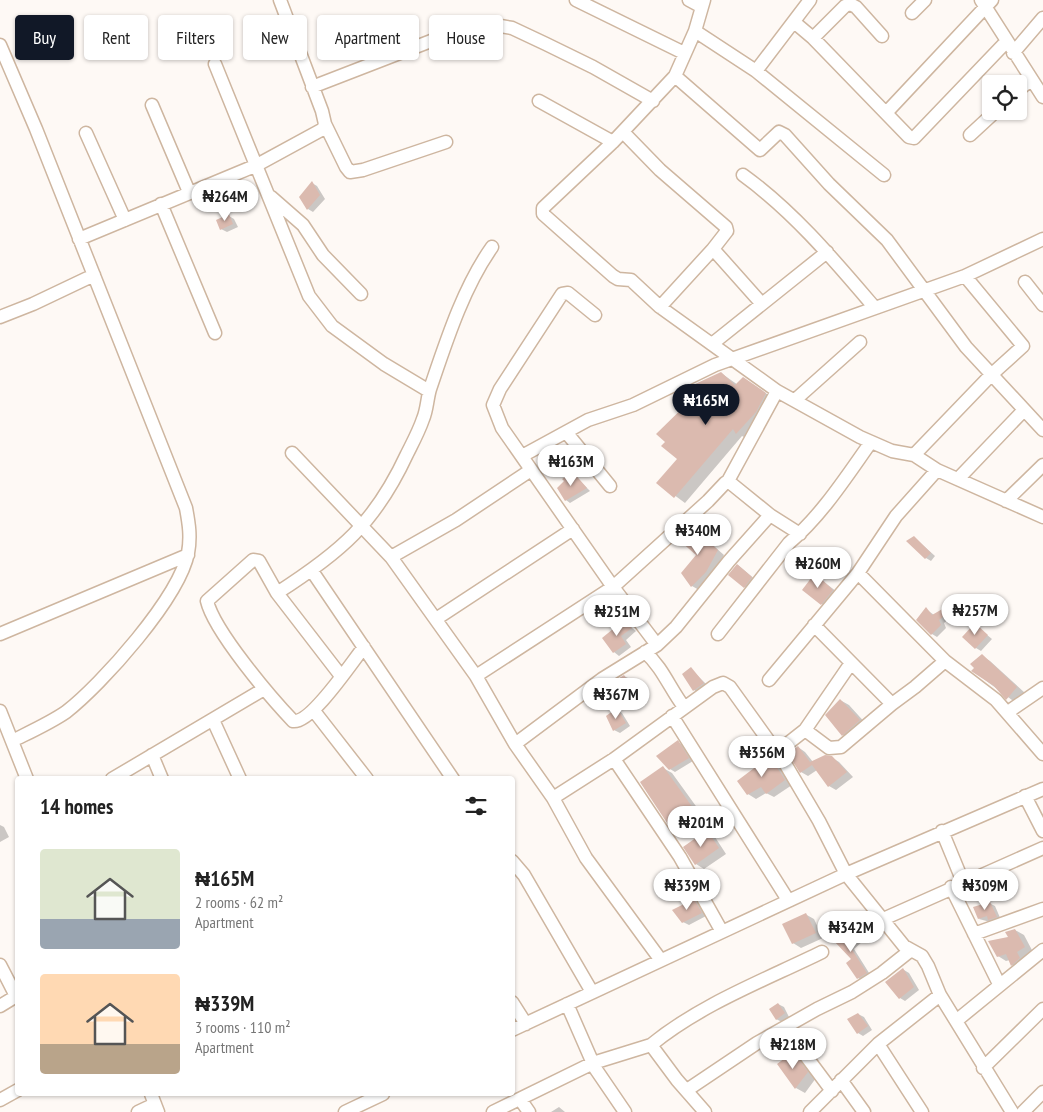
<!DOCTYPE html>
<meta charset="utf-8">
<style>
:root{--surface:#fff;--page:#f6f6f6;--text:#222;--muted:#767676;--accent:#111827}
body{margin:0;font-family:"PT Sans Narrow",sans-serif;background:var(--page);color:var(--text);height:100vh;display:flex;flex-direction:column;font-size:19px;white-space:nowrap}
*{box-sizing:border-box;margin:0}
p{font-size:16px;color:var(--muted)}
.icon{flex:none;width:28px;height:28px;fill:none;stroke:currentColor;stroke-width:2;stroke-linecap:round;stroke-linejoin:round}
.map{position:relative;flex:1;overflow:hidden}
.sheet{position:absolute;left:15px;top:776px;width:500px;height:320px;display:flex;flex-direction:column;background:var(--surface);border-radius:5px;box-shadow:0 1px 4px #0004}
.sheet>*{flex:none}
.top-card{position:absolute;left:15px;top:15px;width:500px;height:45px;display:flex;gap:10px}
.fabs{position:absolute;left:982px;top:75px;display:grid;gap:10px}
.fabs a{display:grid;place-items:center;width:45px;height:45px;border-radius:5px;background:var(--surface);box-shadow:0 1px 4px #0004;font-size:25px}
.price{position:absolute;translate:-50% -42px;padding:0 11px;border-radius:18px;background:#fff;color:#222;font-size:16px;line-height:32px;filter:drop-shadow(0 1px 2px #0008)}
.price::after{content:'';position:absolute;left:50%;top:30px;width:15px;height:11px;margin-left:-8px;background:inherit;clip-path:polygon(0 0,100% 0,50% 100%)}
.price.current{background:var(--accent);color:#fff}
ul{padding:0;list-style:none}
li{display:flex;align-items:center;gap:15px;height:125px;padding:0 25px}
li span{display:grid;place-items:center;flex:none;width:140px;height:100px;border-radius:5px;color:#555}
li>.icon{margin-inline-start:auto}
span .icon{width:60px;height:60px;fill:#fffc;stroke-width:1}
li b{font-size:21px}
h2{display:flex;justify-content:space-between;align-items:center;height:60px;padding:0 25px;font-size:21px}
.tag{padding:0 18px;border-radius:5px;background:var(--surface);box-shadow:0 1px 4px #0004;font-size:18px;line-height:45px}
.tag.current{background:var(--accent);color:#fff}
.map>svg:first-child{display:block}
</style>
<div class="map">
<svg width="1043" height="1112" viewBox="0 0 1043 1112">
<rect width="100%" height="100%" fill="#fef9f5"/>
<path fill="#0003" d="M312,183L317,186L325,199L313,212L308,209L300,197Z
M229,216L234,219L238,227L227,232L221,229Z
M721,373L738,385L743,378L776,400L746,438L742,436L685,503L658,483L679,459Z
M573,474L590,491L570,503L566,500Z
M693,528L724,555L713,576L699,590L692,586L682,573L698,555Z
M914,537L935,556L931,561L926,558Z
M738,565L757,581L750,590L744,587Z
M815,575L841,595L830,609L822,604Z
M951,605L958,611L944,623L946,628L937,637L932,634L926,609L934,615Z
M624,622L636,631L626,640L631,647L619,656L614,652L604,638Z
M975,625L992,639L981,651L976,648Z
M982,656L990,661L1025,693L1016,703L973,671Z
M691,669L709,687L699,693L694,690L683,674Z
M624,676L630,679L646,704L636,709L630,705L615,682Z
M840,700L849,705L868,726L851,740L843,735Z
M617,710L622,713L630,726L620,733L614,730L607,716Z
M678,742L683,745L693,761L675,772L670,769Z
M798,747L805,752L813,762L831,757L839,762L853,777L836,790L829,786L817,770L808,776L801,772Z
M770,758L777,762L792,785L774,797L766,793L756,799L748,794L739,781Z
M663,768L672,773L706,820L683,836L674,831L641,783Z
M0,825L4,827L9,837L0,842Z
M707,832L715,837L726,854L704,869L696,864Z
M694,900L699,903L706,916L689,925L683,922Z
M989,903L995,906L1001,920L994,923L979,919Z
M805,914L814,919L823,938L801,948L793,943Z
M853,929L858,932L863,941L854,949L871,976L864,981L858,978L853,959L836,941Z
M1015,930L1024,935L1033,952L1025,957L1028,963L1020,970L1012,965L1010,960L1006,961L998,956Z
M904,970L909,973L919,990L905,1001L900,998Z
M778,1004L784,1007L789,1017L782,1022L776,1019Z
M858,1014L864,1017L872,1030L863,1036L858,1033Z
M793,1054L801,1059L816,1078L805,1093L796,1088L779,1064Z
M559,1107L565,1112H551Z"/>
<path fill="#dbbaaf" d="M312,181L320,195L307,210L299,197Z
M229,214L233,224L220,230L216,220Z
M721,372L735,385L743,377L766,393L756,412L736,434L733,429L674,498L656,483L677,459L661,446L665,442L656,434L699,392L693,385Z
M573,472L587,488L565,501L557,488L564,481L562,479Z
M693,527L718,550L706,572L691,587L681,573L696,555L680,541Z
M914,536L931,553L925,559L906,541Z
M737,564L752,577L744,588L728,575Z
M815,573L833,590L821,605L802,590Z
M951,604L954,608L939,620L941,625L931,635L916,620L926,607L932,615Z
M624,620L632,628L621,636L626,644L613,653L602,638Z
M975,623L988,635L975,649L962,637Z
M982,654L1017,687L1006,700L994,686L971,671L974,668L970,664Z
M691,667L704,683L693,691L682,674Z
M624,675L641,700L629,706L613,682Z
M840,699L860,720L842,736L825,715Z
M617,708L626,723L613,731L606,716Z
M678,740L689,758L669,770L656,756Z
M798,746L810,762L825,755L832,756L847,772L828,787L812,765L800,773L788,754Z
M770,756L785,780L766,794L761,787L747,795L737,781Z
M663,766L698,815L673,832L640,782Z
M707,830L719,848L695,865L683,847Z
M694,899L702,913L682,923L672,910Z
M990,902L997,917L988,920L987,916L978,919L973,907Z
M806,913L816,933L792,944L782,924Z
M853,927L858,937L849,945L867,973L857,979L846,963L851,959L834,941Z
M1015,929L1025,947L1017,952L1020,958L1011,966L1006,954L997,957L988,941L1008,937L1005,932Z
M903,968L914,987L899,999L885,982Z
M778,1003L785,1013L776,1020L769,1009Z
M858,1013L868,1026L857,1034L847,1019Z
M793,1052L808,1072L795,1089L777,1064Z"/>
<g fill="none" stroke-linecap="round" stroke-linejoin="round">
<defs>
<path id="minor" d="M576,0L684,53
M689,0L702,7
M704,0L695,31L675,76L613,142L543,208V214L613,276L618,279L631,280L660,307L777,391L860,437L892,451L914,455L937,470L1043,517
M981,0L1043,97
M912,13L925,0
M794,22L813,38L909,137L914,138L1006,42
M695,31L756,71L884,175
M813,38L845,6L850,4L856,7L882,36
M0,45L36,129L186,508C189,524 191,537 188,553C179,598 102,684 66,712C50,723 30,732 12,741
M1013,53L1043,18
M215,64L309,296L332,326L384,364L429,391
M756,71L810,0
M675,76L760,150L779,132L785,135L829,184L887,240L966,347L1043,430
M312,87L431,41L471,28L495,25L512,28L546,44L593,67L653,101
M1019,90L1031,79
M539,101L613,142
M152,105L189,192
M886,113L992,0
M325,124L346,167L350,172L363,170L446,142
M623,132L660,170L726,227L727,231L713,249
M86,133L125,220
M970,135L996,111
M743,175C794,212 834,260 875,308
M271,197L303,225L323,255L361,294
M161,204L215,333
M79,239L257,165L323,129L325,124L322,111L280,0
M1025,282L1043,305
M660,307L713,249L762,304
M595,315L568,293L562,294L500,389L493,405L502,428L613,587L657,645
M0,317L33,304L94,275
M712,344L827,252
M795,400L860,342
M566,432L610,486
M292,453L391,557L476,676L515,744L553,798L586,858L660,959
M914,455L991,375L1023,346L965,276
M522,456L588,420L633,405L715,365L965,276L1043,239
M958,479L1024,410
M728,481L777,391
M1006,501L1043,465
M391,557L456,520L531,470
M312,571L453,779
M858,573L945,661L996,700L1043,754
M277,593C341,552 375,523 407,454C413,442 419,431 423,419C427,410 427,399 430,389C446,342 463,288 492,247
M436,619L573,529
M814,625L892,704L915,687L945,661
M0,634L188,555
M718,634L789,543C822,515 846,477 871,442
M645,652C663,668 670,689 684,707
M341,676L277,593L259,561L253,560L207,601C214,631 271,698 293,721C311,724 352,662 364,647
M476,676L613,587L708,501L725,483L728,481L770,515
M769,680L858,573L896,516L937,470
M0,711L27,779
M314,711L367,779
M1008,712L1043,688
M672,716L788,900
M213,720L240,779
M805,730L851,663
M515,744L602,679L657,645L676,627L729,561L770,515L800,534
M777,752L805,730L829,748L841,747L892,704
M152,755L162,779
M614,759L680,857L721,930
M112,779L264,689
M1025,796L1043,831
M553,798L614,759L713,687L723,683L730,687L786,765L819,821L846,874L904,946L922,956L928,966L940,995L1012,1112
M942,831L963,882
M512,861L524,875L592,992
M951,887L999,984
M881,920L1043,848
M974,934L1043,909
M0,965L16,996
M512,1002L526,1024
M567,1004L595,1068L625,1112
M0,1006L18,995
M956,1021L1043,950
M785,1028L832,1091
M512,1030L846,874L1043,789
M878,1044L922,1112
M983,1068L1043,1009
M841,1080L864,1112
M687,1090L757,1043L817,1009L852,992L882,973L911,950
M151,1094L158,1112
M520,1099L529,1112
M0,1100L18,1090
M138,1112L155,1104
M345,1112L383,1094
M493,1112L593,1063L651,1045
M705,1112L677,1080L651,1045C701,1004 765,980 822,952
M810,1112L878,1044L940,995
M1023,1112L1043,1092"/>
</defs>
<use href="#minor" stroke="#ceb6a0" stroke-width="15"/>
<use href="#minor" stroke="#fff" stroke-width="12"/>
</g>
</svg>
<div class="fabs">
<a><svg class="icon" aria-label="locate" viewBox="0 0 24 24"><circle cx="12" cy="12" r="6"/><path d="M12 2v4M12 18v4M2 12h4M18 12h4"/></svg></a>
</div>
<b class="price" style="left:225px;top:222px">₦264M</b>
<b class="price current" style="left:706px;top:426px">₦165M</b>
<b class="price" style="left:571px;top:487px">₦163M</b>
<b class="price" style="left:698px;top:556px">₦340M</b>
<b class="price" style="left:818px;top:589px">₦260M</b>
<b class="price" style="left:975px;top:636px">₦257M</b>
<b class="price" style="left:617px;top:637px">₦251M</b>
<b class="price" style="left:616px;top:720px">₦367M</b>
<b class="price" style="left:762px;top:778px">₦356M</b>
<b class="price" style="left:701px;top:848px">₦201M</b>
<b class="price" style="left:687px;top:911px">₦339M</b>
<b class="price" style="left:985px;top:911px">₦309M</b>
<b class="price" style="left:851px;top:953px">₦342M</b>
<b class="price" style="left:793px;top:1070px">₦218M</b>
<div class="top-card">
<a class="tag current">Buy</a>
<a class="tag">Rent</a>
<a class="tag">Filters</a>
<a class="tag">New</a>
<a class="tag">Apartment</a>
<a class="tag">House</a>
</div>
<section class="sheet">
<h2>14 homes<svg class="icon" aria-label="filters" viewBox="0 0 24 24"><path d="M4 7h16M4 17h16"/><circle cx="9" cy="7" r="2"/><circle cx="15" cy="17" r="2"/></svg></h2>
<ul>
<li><span style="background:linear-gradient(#dfe7d0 70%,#9aa5b1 0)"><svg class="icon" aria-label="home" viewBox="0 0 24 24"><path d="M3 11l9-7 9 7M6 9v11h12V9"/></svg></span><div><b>₦165M</b><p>2 rooms · 62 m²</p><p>Apartment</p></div></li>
<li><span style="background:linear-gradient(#ffd9b3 70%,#b9a48a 0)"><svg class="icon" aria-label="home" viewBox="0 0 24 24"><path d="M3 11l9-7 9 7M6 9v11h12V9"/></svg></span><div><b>₦339M</b><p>3 rooms · 110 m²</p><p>Apartment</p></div></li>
</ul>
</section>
</div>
